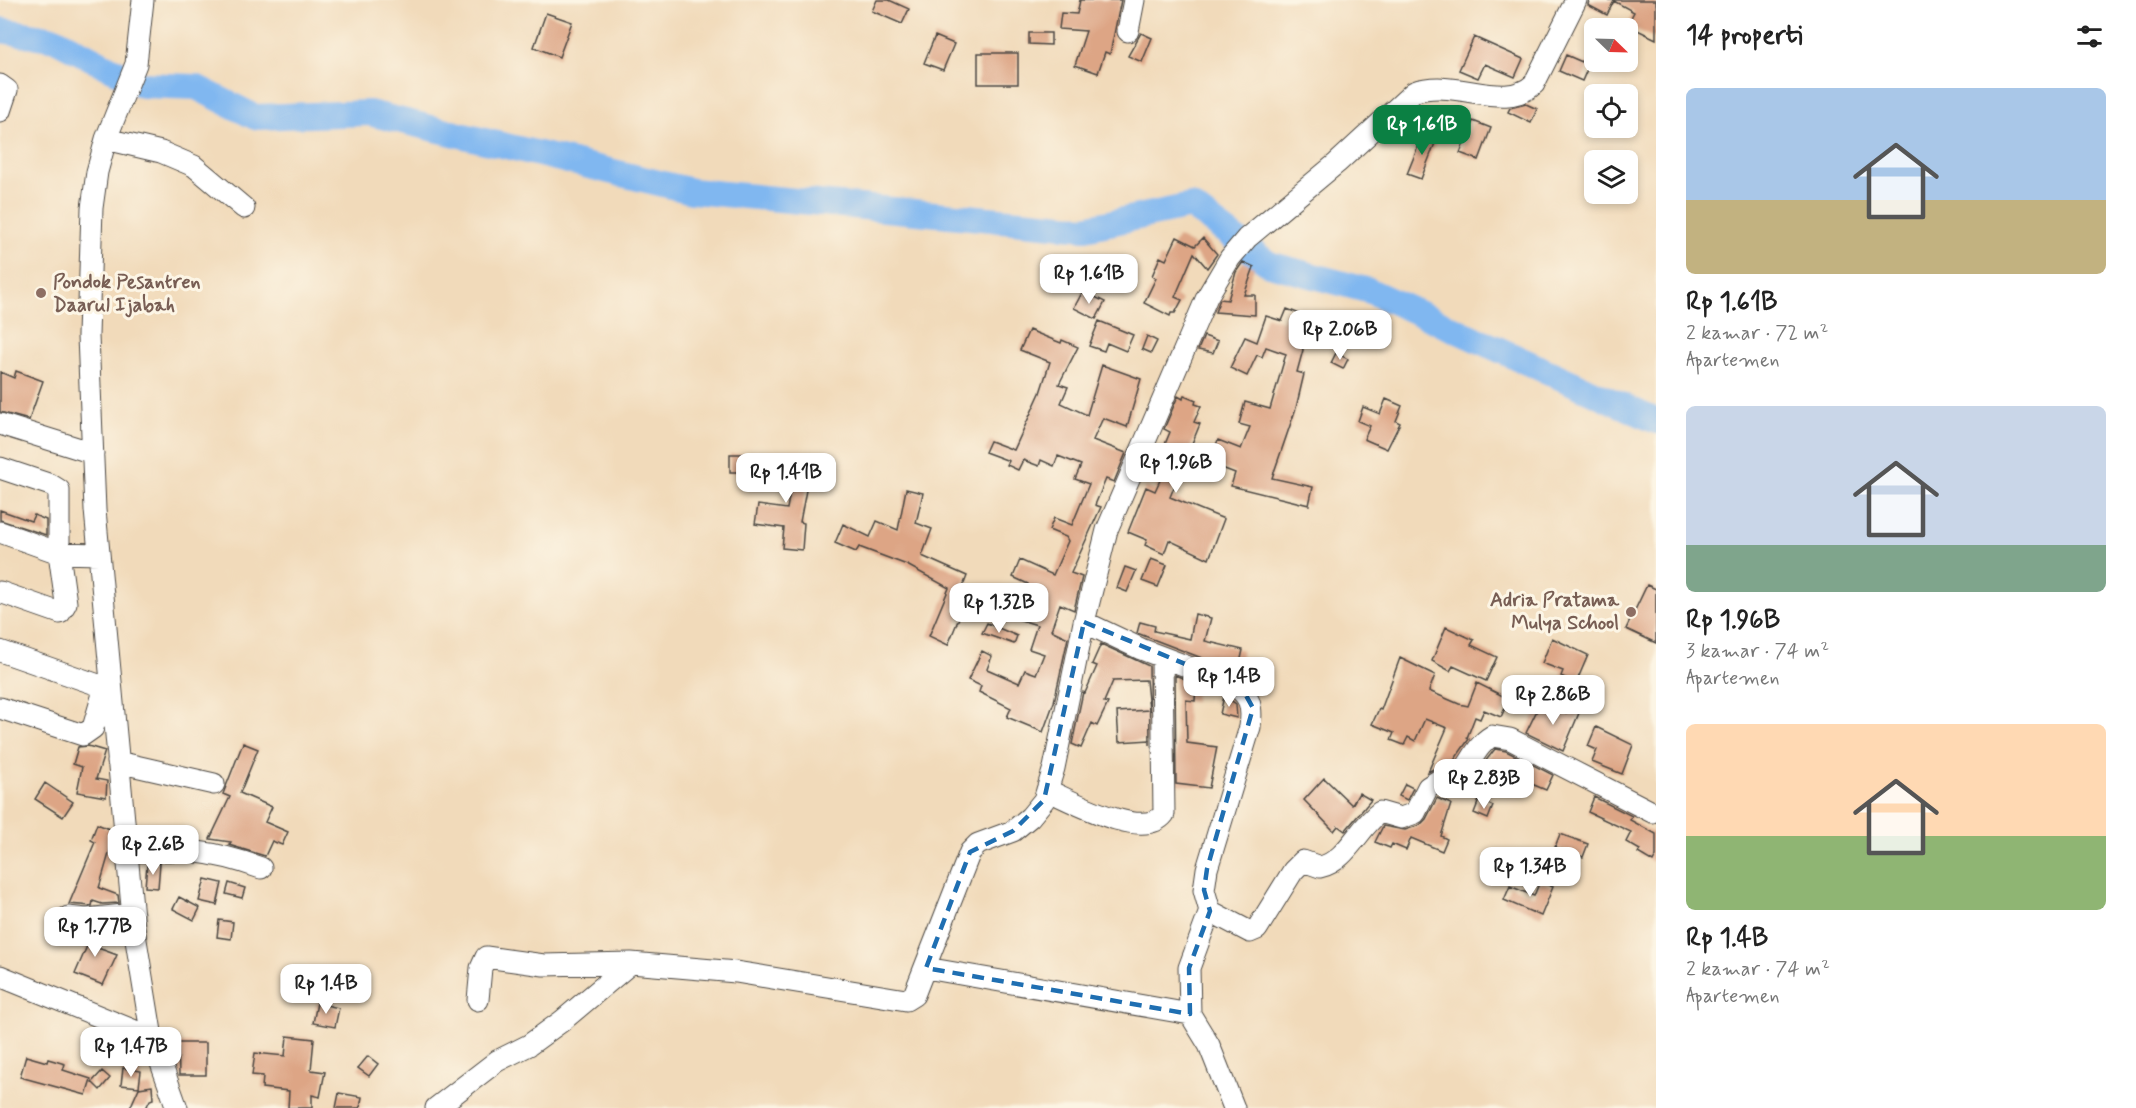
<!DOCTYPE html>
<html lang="id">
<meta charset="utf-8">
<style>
:root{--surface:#fff;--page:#f2f2f2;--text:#222;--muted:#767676;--accent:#0b8043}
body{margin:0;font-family:Mynerve,sans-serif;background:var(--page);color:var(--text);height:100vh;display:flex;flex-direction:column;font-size:22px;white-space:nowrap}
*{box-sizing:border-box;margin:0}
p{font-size:20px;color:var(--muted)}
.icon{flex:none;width:33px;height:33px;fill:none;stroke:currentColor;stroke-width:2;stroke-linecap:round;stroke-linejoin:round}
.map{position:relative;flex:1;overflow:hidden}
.panel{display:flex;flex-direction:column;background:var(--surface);width:480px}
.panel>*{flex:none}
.needle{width:39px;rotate:113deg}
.buttons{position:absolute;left:1584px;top:18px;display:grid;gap:12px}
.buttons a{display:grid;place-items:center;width:54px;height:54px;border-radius:9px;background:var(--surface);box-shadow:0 3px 9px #0003;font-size:30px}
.price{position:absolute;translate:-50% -51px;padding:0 14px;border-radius:12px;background:#fff;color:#222;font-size:20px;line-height:39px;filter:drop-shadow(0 2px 3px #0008)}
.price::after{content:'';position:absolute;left:50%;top:36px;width:18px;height:14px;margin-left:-9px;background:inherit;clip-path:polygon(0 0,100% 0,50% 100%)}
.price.selected{background:var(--accent);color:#fff}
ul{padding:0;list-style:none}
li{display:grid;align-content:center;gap:12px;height:318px;padding:0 30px}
li span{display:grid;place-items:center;height:186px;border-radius:9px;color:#555}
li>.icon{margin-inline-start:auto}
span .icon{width:108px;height:108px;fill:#fffc;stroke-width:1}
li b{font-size:26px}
h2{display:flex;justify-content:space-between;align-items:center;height:72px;padding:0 30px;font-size:26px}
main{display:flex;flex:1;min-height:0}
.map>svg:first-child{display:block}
</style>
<main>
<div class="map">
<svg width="1656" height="1108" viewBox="0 0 1656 1108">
<rect width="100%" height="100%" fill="#fcf5e5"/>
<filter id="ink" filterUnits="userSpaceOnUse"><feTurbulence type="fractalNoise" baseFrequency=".0167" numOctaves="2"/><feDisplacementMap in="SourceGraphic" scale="12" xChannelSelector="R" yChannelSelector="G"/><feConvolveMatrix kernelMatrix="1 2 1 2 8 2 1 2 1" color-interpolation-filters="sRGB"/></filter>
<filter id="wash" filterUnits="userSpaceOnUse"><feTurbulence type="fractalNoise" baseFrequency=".008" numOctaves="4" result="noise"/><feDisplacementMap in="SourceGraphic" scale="24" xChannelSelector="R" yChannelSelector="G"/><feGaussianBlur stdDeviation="1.35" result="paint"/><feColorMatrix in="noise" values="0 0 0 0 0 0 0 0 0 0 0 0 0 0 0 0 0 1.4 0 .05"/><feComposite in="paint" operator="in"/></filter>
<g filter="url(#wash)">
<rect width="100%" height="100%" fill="#f1daba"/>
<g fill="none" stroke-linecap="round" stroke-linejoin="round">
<path stroke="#80b7f0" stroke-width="26" d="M0,30L55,39L142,85L196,87L255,117L369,113L692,191L1085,228L1191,206L1269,264L1370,291L1656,421"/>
</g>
<g id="blocks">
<path fill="#dda585" d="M877,0H889L909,9L902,24L872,11Z
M1080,0H1121L1110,54L1105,52L1098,73L1075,65L1086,31L1059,29L1061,13L1077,14Z
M1589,0H1656V39L1627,25L1634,12L1614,1L1607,15L1588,5Z
M546,13L572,22L559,57L534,47Z
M1029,33H1051V45L1029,44Z
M1141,33L1152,38L1142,62L1128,56Z
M935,36L954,44L943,70L924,63Z
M1474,37L1523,59L1515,77L1485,64L1478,78L1459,70Z
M978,53H1018V84H978Z
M1566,55L1589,65L1582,81L1559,71Z
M1526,104L1537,109L1531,123L1508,112L1510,108Z
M1473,121L1491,128L1479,160L1460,153Z
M1424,132L1437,138L1421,179L1407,174Z
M1177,237L1195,246L1203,238L1217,254L1207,268L1194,253L1175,297L1182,300L1175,313H1171L1170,316L1144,303L1156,278L1152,276L1160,257L1166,260Z
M1243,262L1254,267L1244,295H1255V315L1215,312L1220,299L1228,300L1236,272Z
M1083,291L1105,302L1096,319L1074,308Z
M1287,309L1310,318L1301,342L1303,350L1297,372L1304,374L1296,408L1272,478L1313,487L1309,505L1231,486L1235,473L1209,463L1218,440L1241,449L1250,427L1239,424L1245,402L1270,409L1286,354L1266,347L1262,357L1257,355L1247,376L1230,368L1245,337L1257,342L1266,316L1282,321Z
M1099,321L1133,335L1126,351L1107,343L1104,351L1089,346Z
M1029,330L1061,343L1062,340L1078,347L1059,384L1068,387L1061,403L1087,415L1102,365L1141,379L1127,427L1103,418L1093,440L1126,453L1114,482L1106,479L1095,505L1101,507L1071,573L1082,577L1074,610L1060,604L1051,630L1068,638L1054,702L1043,732L1007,717L1011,708L979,692L981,686L968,680L982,651L992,656L987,669L1019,683L1025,670L1036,674L1044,654L1029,649L1037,625L1011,617L1016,601L1021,602L1028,584L1013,577L1020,560L1053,575L1068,541L1066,537L1049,530L1054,518L1072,525L1089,484L1075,479L1081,465L1058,456L1054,466L1041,460L1039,466L1023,460L1018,470L1007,465L1009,461L985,452L990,441L1014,450L1040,393L1050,362L1020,350Z
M1147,336L1157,341L1151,353L1142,349Z
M1204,336L1218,341L1213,353L1198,350Z
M1336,353L1348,359L1343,369L1331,363Z
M16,371L43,381L29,420L0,412V372L14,378Z
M1184,395L1196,400L1195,404L1201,406L1194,422L1200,424L1170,497L1224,519L1209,559L1169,540L1164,554L1145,545L1147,540L1128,532L1146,487L1155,491L1167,465L1158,461L1170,432L1164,429L1178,396L1183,399Z
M1386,399L1402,406L1396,421L1400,423L1387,449L1364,439L1370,426L1358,421L1363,407L1380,414Z
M730,454H755V472H730Z
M762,466L810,469L800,522L804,523L802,550L782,548L784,528L755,524L758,505L787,509L791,486L761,484Z
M906,489L923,493L916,523L932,529L922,556L967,576L954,610L961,613L948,645L929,636L949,588L907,565L859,547L856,552L835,543L843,524L870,537L877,521L898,530Z
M0,510L31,521L34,515L46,520V535L0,520Z
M1151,559L1167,565L1158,587L1142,581Z
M1125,567L1136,571L1127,592L1117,588Z
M1647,585L1656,589V643L1626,629Z
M1195,614L1211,618L1205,641L1243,650L1238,672L1137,633L1140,622L1155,626L1154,631L1190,639Z
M987,623L1017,636L1014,644L982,633Z
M1446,627L1474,640L1471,645L1497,657L1486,681L1453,666L1450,671L1432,661Z
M1552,638L1588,655L1576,683L1561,676L1563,671L1542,663Z
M1101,644L1149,666L1150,745V740L1119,742L1117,712L1149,710L1146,680L1113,681L1104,702L1108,703L1097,726L1092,723L1081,748L1072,744L1083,692L1085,693L1097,666L1092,664Z
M1400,658L1435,675L1429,691L1459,704L1468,706L1477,683L1509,699L1501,717L1484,710L1480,719L1475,717L1467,738L1469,739L1448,769L1437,767L1428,772L1447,728L1425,719L1415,741L1408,737L1404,745L1391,740L1394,733L1372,724L1379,709L1381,710Z
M1175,675L1200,685L1196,684L1195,701L1186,700L1187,743L1217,747L1209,788L1176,784Z
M1224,696L1236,704L1237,718L1220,714Z
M1541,702L1566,714L1569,708L1579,713L1563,751L1526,733Z
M1596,727L1633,745L1622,774L1592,762L1597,750L1588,746Z
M243,743L258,749L240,793L272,807L265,822L288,832L282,845L272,841L265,856L229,845L231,842L210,839L230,797L223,794Z
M88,746L105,751L96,779L107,781L106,797L77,792L82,767L73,764L78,747Z
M1495,749L1506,751L1553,775L1546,790L1510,775L1509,779L1494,773L1483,798L1463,790Z
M1324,778L1352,805L1359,793L1371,800L1345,831L1338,826L1334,831L1304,800Z
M45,783L73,802L63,817L35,799Z
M1405,784L1413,788L1407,800L1399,796Z
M1594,797L1632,816L1630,820L1656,834V856L1653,862L1638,853L1640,850L1626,842L1631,832L1588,812Z
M1437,798L1451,804L1441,836L1447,839L1442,851L1411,838L1406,850L1392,844L1390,848L1375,842L1383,826L1405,830L1420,825L1426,819Z
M1479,800L1493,806L1488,819L1474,813Z
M97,824L112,830L113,840L99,888L118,895L119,903L102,904L93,901L92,906L69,904L95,842L91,840Z
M1560,834L1588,844L1583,857L1555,847Z
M160,863L158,888L145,887L147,864Z
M205,879L222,883L217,905L199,901Z
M1540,881L1553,887L1541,916L1504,900L1510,886L1534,896Z
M229,883L245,888L242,898L226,894Z
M179,897L200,908L194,920L173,909Z
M219,920L233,922L231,939L217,937Z
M100,930L105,932L98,948L117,955L103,985L75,974L87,946L77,941L81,931Z
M317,1003L339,1008L335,1027L313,1023Z
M287,1036L314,1039L311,1070L325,1072L320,1097L312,1095V1108H288L289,1091L262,1088L263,1076L252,1075L255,1053L285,1056Z
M178,1043H206V1075H179Z
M26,1056L47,1062L48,1059L65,1064L63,1070L91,1079L86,1095L20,1077Z
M368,1056L378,1064L369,1076L358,1068Z
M123,1068L141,1071L139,1087L121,1085Z
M102,1071L110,1078L100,1090L92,1082Z
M152,1086L153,1099L150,1100L146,1108H130L139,1088Z
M339,1093L362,1097L360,1108H336Z"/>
</g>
</g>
<g filter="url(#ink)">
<use href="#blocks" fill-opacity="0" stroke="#494540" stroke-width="1.5"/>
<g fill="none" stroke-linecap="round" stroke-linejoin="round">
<defs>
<path id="minor" d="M143,0L136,64L106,139L97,172L92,208L88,336L95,510L134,928L152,1038L177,1108
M1128,31L1134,0
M0,85L7,90L0,111
M106,139L161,152L194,166L244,208
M0,424L93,453
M0,468L51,485L59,490V553L66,603L60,613L0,592
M0,532L59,553L99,554
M1084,622L1141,649L1231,683C1250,695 1253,705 1250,727L1207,869L1204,890L1210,911L1189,968L1190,1014L1209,1045L1234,1108
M0,651L110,689
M0,708L83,735L93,728L105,687
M118,762L214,784
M1047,790C1072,801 1143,841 1164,814L1162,658
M128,852C180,848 211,850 261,868
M1210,911L1250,932L1257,929L1293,871L1303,861L1320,867C1346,862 1359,827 1380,812L1401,818L1415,813L1428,787L1439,780L1451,783C1470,771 1473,747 1492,736L1510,739L1652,812
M68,917L86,919L133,914
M926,968L1190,1014
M0,976L152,1038
M478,1000L481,968L486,957L544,965L631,963
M436,1108L497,1061L529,1045L562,1021L631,963L736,972L906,1000L914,995L970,852L978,844L1013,831L1030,817L1044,800L1054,768L1084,622L1107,530L1207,297L1230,258L1247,238L1337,163L1414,92C1454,77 1505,112 1534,84L1576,0"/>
</defs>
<use href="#minor" stroke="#494540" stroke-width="23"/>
<use href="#minor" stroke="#fff" stroke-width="21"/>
</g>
</g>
<path fill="none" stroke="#1f6fb2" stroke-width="4.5" stroke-dasharray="12 8" stroke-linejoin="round" d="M1084,622L1231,683L1243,690L1253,708L1207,869L1204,890L1210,911L1189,968L1190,1014L926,968L970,852L1013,831L1044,800Z"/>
<g fill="#8d6e63" stroke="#fcf5e5" stroke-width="2">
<circle cx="41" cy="293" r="6"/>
<circle cx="1631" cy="612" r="6"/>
</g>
<g text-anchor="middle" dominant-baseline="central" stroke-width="6" stroke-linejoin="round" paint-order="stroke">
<g font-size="20" font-weight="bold" fill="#785e54" stroke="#fcf5e5" text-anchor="start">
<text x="53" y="282">Pondok Pesantren<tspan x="53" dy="23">Daarul Ijabah</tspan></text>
<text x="1619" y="600" text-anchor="end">Adria Pratama<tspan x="1619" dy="23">Mulya School</tspan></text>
</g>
</g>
</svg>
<div class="buttons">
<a><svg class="needle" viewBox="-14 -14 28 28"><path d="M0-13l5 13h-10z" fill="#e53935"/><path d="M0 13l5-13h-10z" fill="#767676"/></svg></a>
<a><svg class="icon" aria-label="locate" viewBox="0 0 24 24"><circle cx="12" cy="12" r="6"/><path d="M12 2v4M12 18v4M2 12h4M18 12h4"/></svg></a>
<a><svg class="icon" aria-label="layers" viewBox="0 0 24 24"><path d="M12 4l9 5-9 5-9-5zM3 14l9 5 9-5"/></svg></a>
</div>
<b class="price selected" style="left:1422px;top:156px">Rp 1.61B</b>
<b class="price" style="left:1089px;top:305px">Rp 1.61B</b>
<b class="price" style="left:1340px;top:361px">Rp 2.06B</b>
<b class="price" style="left:1176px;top:494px">Rp 1.96B</b>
<b class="price" style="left:786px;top:504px">Rp 1.41B</b>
<b class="price" style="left:999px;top:634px">Rp 1.32B</b>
<b class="price" style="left:1229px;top:708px">Rp 1.4B</b>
<b class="price" style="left:1553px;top:726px">Rp 2.86B</b>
<b class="price" style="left:1484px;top:810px">Rp 2.83B</b>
<b class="price" style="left:153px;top:876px">Rp 2.6B</b>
<b class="price" style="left:1530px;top:898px">Rp 1.34B</b>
<b class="price" style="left:95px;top:958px">Rp 1.77B</b>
<b class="price" style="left:326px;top:1015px">Rp 1.4B</b>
<b class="price" style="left:131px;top:1078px">Rp 1.47B</b>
</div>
<section class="panel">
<h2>14 properti<svg class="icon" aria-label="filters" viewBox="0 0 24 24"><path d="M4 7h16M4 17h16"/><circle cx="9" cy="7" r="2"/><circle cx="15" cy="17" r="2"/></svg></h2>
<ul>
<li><span style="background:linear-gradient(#a9c7e8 60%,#c2b280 0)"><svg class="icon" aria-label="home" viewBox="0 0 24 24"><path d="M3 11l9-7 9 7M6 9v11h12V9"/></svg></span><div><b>Rp 1.61B</b><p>2 kamar · 72 m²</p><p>Apartemen</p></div></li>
<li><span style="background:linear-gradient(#c9d6e8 75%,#7fa58c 0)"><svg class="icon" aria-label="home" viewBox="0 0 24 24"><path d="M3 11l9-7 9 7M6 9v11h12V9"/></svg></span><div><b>Rp 1.96B</b><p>3 kamar · 74 m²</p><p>Apartemen</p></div></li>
<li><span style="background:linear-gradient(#ffd9b3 60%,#8fb573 0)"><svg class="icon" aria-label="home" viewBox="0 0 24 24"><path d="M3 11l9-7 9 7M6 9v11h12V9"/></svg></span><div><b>Rp 1.4B</b><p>2 kamar · 74 m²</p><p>Apartemen</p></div></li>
</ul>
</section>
</main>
